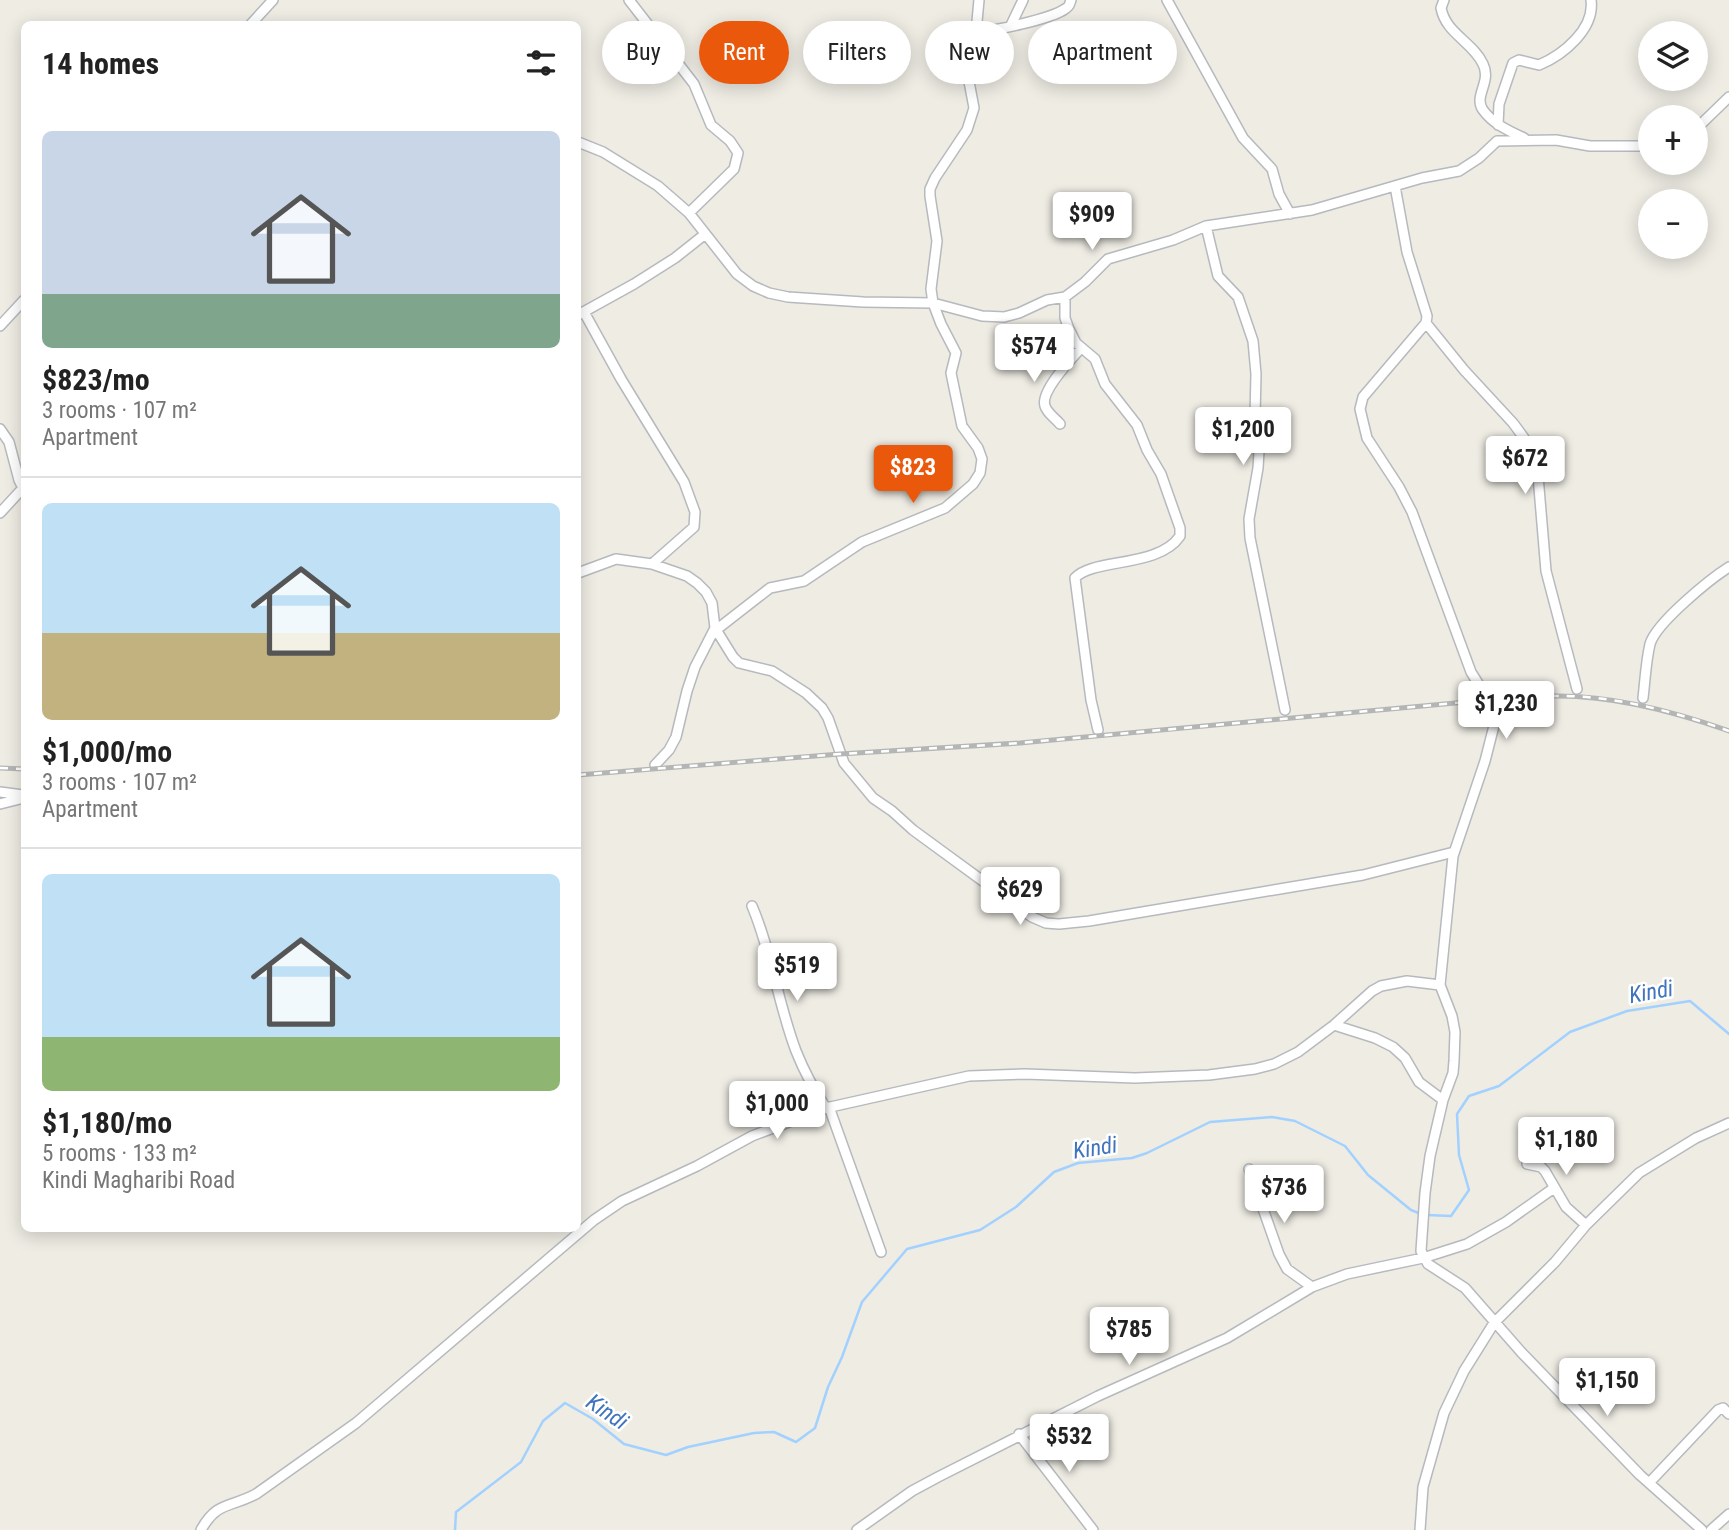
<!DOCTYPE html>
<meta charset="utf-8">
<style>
:root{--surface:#fff;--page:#f2f2f2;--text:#222;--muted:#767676;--line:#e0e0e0;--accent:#ea580c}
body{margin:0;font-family:"Roboto Condensed",sans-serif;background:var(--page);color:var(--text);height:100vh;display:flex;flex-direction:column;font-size:26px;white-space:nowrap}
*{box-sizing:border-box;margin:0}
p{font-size:23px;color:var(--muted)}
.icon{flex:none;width:38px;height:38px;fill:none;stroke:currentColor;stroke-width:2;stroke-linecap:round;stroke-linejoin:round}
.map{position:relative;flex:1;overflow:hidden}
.drawer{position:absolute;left:21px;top:21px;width:560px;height:1211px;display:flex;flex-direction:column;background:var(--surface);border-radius:10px;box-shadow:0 4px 18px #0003}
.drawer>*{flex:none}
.banner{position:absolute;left:602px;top:21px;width:665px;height:63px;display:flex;gap:14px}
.fabs{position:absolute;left:1638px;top:21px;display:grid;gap:14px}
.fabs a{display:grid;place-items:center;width:70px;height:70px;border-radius:50%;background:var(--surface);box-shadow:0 4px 18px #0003;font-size:35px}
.price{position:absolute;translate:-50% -60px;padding:0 16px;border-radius:7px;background:#fff;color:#222;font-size:23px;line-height:46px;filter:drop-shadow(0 2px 4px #0008)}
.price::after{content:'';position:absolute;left:50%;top:42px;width:21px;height:16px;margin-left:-10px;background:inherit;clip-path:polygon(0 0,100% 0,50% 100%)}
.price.on{background:var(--accent);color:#fff}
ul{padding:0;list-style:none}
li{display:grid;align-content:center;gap:14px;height:371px;padding:0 21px}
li+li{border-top:2px solid var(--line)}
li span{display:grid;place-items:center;height:217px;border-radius:10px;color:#555}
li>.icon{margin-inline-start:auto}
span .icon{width:126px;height:126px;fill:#fffc;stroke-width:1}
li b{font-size:30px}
h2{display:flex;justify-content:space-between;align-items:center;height:84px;padding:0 21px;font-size:30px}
.chip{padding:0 24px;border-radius:32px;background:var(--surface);box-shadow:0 4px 18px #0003;font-size:24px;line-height:63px}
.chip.on{background:var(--accent);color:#fff}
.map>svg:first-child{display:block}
</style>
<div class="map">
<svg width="1729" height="1530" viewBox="0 0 1729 1530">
<rect width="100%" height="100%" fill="#eeece3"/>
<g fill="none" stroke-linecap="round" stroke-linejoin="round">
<path stroke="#a2d1ff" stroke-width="2.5" d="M1427,1215L1451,1216L1469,1190L1459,1155L1457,1114L1469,1096L1499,1086L1570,1032L1627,1011L1690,1001L1729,1034
M455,1530L456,1512L521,1462L543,1421L565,1403L593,1419L624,1444L666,1455L688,1447L754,1433L774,1432L796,1442L815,1428L828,1387L842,1357L862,1302L907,1249L980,1230L1016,1207L1054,1172L1078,1163L1132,1158L1147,1153L1210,1122L1272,1117L1295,1121L1345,1146L1368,1175L1411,1210L1421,1214"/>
<defs>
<path id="street" d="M629,0L694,84L711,125L730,141L738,153L734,169L689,213
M1167,0L1243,138L1272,169L1279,194L1290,214
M1444,0L1441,8C1446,34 1472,41 1483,64C1492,82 1473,96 1483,110C1493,124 1509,131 1524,138
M251,24L273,0
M1011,25L1023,0
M976,32C994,31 1051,19 1065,9C1070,6 1069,5 1071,0
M1498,125L1499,104L1513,63L1519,60L1539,65C1563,55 1595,29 1591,0
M1696,129L1729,97
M578,142L603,152L658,186L689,213L737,274L753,286L769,293L788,297L863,302L933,303L982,316L1004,317L1019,313L1047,300L1065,297L1085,282L1108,259L1173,240L1206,226L1312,210L1422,178L1459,171L1479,158L1497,141L1556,140L1590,146H1650
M1395,186L1407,252L1427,316L1426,323L1363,397L1360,409L1367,438L1399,487L1412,512L1471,672L1497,714L1485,761L1453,856L1440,985L1452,1016L1455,1032L1454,1061L1453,1073L1443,1100L1430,1156L1425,1193L1421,1251L1428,1264L1465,1288L1522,1353L1640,1475L1702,1530
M1206,226L1218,276L1238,297L1253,341L1256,374L1255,416L1259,451L1258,468L1249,519L1250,538L1285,710
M1065,297V318L1069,329L1076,343L1095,359L1105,384L1137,425L1147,450L1161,474L1180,528V536C1159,568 1092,558 1075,578L1091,700L1098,730
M584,312L621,379L684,482L695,512L694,527L652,564
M578,315L634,284L675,258L704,235
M1426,323L1464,370L1513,423L1524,438L1532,456L1538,476L1546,571L1577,689
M0,326L24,300
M1060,424C1055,418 1047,413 1045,406C1040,392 1071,359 1081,348
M0,429L9,442L19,480L24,490
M0,513L23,488
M578,573L616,559L652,564L687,576L697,583L706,592L712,603L715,628L695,667L687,691L676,737L669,750L655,765
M715,628L733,657L739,663L772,671L806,693L822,708L828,718L844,763L873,798L892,811L913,830L1032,917L1046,923L1059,924L1089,921L1363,875L1454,852
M716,630L770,588L804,581L862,542L945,508L973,484L980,473L982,459L978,448L962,426L951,373L956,353L941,324L933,303L931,289L937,241L930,196V189L935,178L967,130L974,108L967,71L968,58L976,32L979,0
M1643,698C1645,681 1646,661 1650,644C1656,623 1710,579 1729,567
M0,792L23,795
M0,804L24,798
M752,906C772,953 778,1004 796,1051C804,1071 814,1090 826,1108
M1334,1025L1375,1038L1393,1047L1405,1058L1419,1082L1443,1100
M829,1107L881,1252
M1527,1164L1541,1167L1545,1171L1566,1207L1586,1225
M1249,1169L1279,1254L1287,1269L1312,1287
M1019,1434L1093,1530
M1649,1483L1718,1410L1723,1408L1729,1414
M201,1530C217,1501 230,1508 256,1494L356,1423L594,1220L622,1201L697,1166L752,1136L826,1108L969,1076L1025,1074L1135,1078L1209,1075L1255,1069L1274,1064L1298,1052L1334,1025L1372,991L1381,986L1407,981L1440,985
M857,1530L912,1491L938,1477L1098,1396L1227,1338L1312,1287L1347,1274L1423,1258L1467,1244L1506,1222L1554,1188
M1420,1530L1423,1487L1444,1413L1464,1371L1494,1323L1555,1262L1586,1225L1639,1173L1696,1138L1729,1123
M1711,1530L1729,1514"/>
</defs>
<use href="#street" stroke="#b6b9be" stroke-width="12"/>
<use href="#street" stroke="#fff" stroke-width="9"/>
<defs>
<path id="rail" d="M0,768L24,769
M578,775L840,754L1020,743L1488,700C1509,698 1531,696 1553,696C1613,695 1673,711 1729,731"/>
</defs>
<use href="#rail" stroke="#b4b5b5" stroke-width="5"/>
<use href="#rail" stroke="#fff" stroke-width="2.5" stroke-dasharray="8" stroke-linecap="butt"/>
</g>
<g text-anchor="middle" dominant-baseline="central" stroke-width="5" stroke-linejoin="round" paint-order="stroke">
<g font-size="23" font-style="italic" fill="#4075bd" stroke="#fff">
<text transform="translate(1651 992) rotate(-10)">Kindi</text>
<text transform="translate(1095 1148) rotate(-9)">Kindi</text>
<text transform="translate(607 1412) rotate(34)">Kindi</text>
</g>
</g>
</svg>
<div class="fabs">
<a><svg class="icon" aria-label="layers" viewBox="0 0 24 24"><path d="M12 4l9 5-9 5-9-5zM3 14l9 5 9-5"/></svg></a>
<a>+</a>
<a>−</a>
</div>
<b class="price" style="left:1092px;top:252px">$909</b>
<b class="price" style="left:1034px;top:384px">$574</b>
<b class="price" style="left:1243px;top:467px">$1,200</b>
<b class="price" style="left:1525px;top:496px">$672</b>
<b class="price on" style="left:913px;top:505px">$823</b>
<b class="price" style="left:1506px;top:741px">$1,230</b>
<b class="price" style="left:1020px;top:927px">$629</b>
<b class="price" style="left:797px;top:1003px">$519</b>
<b class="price" style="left:777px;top:1141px">$1,000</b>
<b class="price" style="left:1566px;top:1177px">$1,180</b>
<b class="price" style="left:1284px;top:1225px">$736</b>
<b class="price" style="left:1129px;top:1367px">$785</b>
<b class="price" style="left:1607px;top:1418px">$1,150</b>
<b class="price" style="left:1069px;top:1474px">$532</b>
<div class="banner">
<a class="chip">Buy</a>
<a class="chip on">Rent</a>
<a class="chip">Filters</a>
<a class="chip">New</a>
<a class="chip">Apartment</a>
</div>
<section class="drawer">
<h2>14 homes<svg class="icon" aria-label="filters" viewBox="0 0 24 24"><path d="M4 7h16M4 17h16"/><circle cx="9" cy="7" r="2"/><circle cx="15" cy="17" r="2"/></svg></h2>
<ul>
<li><span style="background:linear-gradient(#c9d6e8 75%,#7fa58c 0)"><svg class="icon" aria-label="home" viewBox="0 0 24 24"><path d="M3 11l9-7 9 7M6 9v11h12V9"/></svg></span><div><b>$823/mo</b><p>3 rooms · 107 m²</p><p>Apartment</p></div></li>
<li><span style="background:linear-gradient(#bfe0f5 60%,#c2b280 0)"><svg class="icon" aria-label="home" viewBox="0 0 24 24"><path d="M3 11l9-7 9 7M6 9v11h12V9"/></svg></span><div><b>$1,000/mo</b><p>3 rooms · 107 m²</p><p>Apartment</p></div></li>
<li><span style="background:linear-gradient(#bfe0f5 75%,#8fb573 0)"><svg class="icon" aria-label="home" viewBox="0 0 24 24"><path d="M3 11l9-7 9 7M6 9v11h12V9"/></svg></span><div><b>$1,180/mo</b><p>5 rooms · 133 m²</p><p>Kindi Magharibi Road</p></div></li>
</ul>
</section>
</div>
